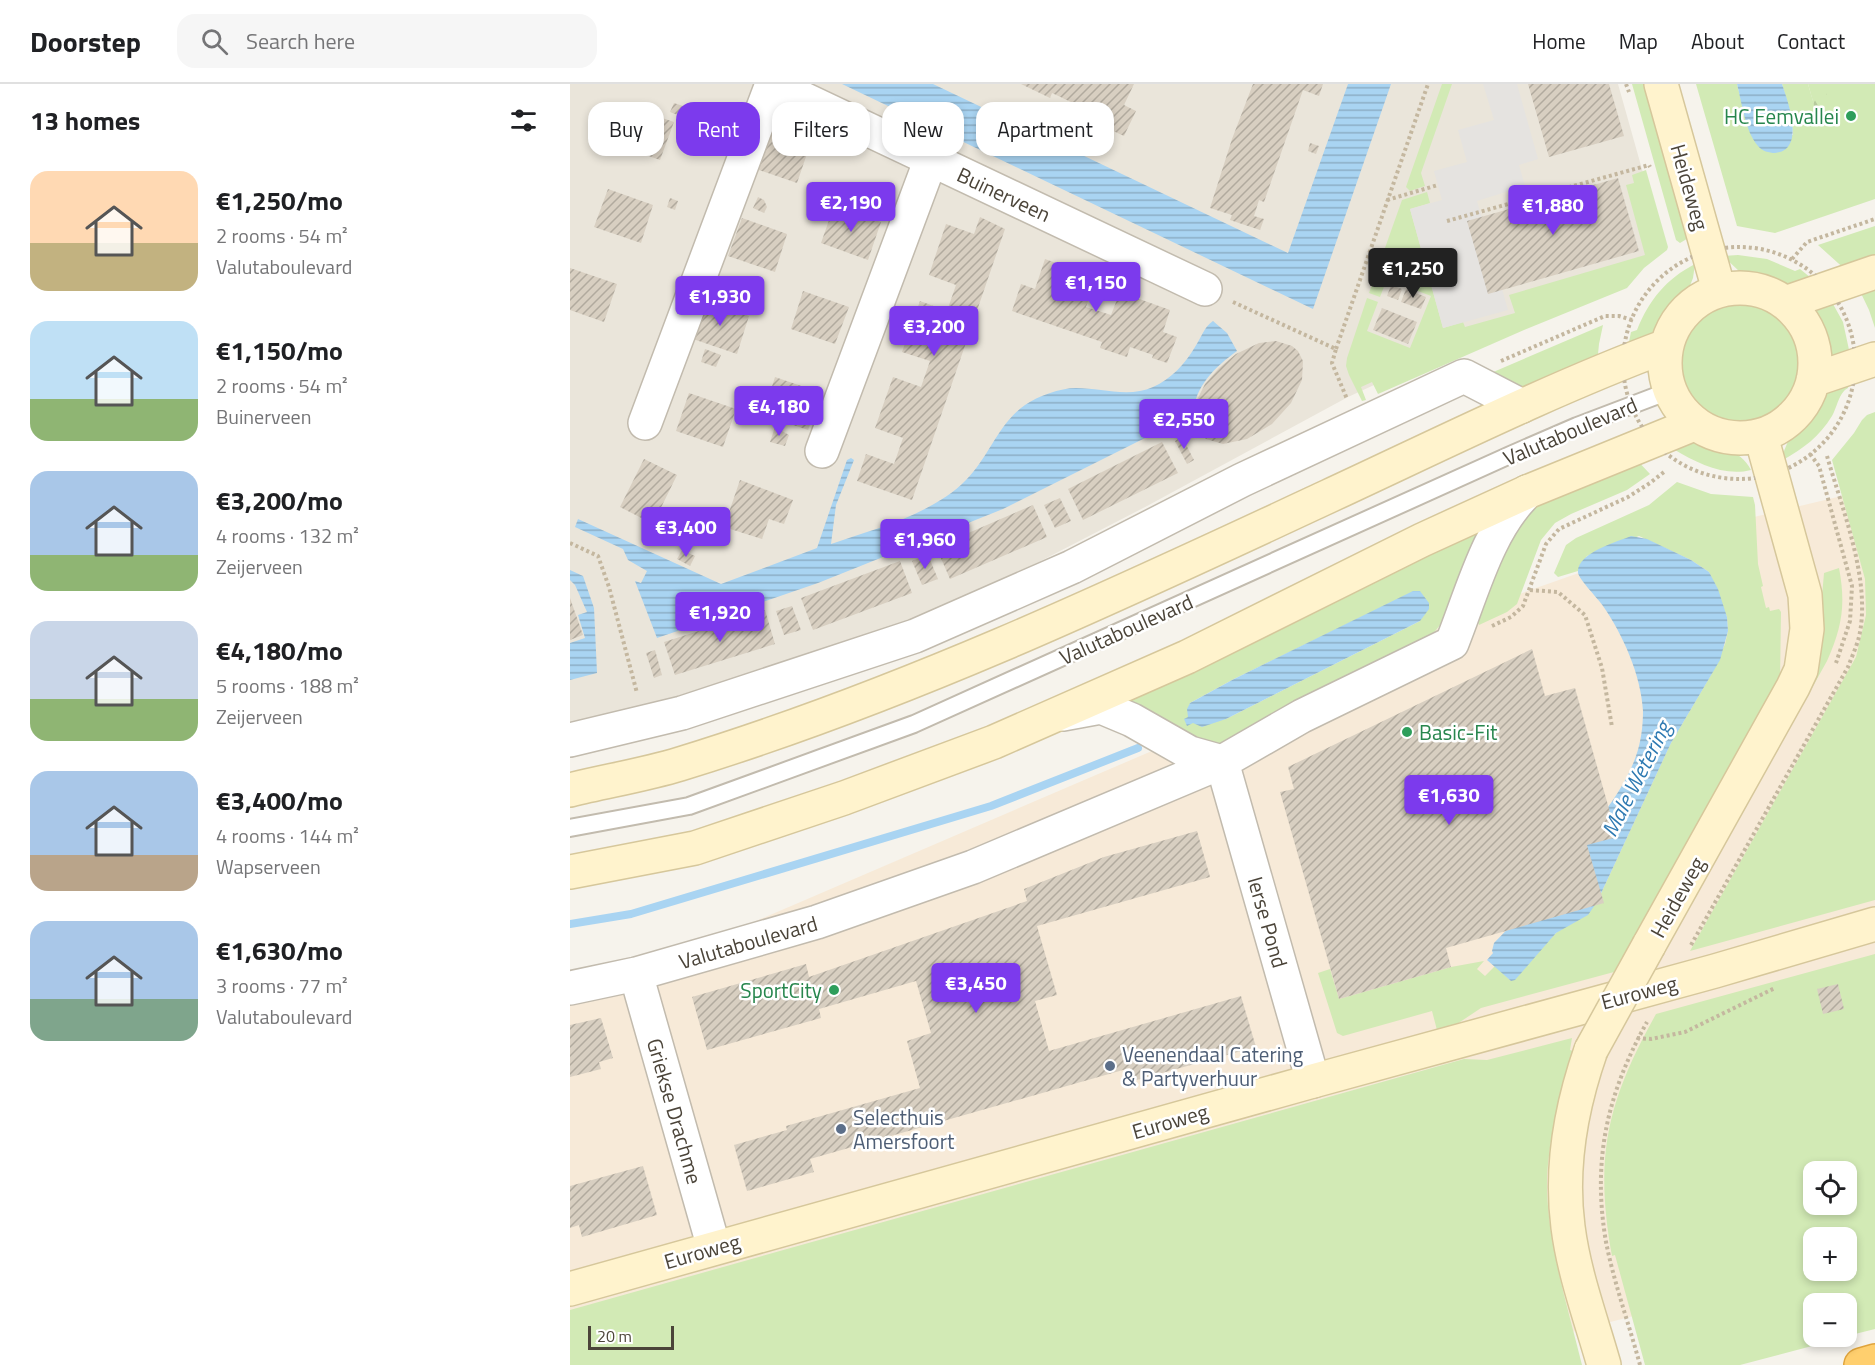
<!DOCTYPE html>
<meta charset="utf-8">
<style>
:root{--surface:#fff;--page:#f6f6f6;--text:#202124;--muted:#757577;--line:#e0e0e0;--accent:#7c3aed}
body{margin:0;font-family:"Titillium Web",sans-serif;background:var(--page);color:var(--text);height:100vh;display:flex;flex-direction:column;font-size:22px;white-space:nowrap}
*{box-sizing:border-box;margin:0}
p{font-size:20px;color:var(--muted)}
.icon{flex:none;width:33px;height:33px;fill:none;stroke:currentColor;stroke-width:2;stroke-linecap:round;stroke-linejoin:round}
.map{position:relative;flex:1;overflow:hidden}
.details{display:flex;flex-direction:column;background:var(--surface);width:570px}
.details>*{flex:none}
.guide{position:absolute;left:18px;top:18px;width:570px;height:54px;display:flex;gap:12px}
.fabs{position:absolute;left:1233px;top:1077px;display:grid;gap:12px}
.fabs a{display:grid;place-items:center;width:54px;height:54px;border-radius:12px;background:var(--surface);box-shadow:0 3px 9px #0003;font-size:30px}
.scale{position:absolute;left:18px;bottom:15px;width:86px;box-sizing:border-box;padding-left:6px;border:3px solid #4b4439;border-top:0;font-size:16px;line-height:21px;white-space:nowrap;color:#4b4439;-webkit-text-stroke:4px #fff;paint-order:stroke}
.price{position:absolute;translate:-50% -51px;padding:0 14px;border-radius:6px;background:var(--accent);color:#fff;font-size:20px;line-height:39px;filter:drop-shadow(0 2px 3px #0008)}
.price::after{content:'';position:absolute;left:50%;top:36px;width:18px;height:14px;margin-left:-9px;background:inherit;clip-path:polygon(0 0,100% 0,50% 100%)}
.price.on{background:#222;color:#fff}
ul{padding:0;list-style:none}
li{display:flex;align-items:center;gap:18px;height:150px;padding:0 30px}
li span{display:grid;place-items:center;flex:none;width:168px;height:120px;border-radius:18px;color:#555}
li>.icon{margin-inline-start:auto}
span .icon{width:72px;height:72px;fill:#fffc;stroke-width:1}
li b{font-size:26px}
h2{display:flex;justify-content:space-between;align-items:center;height:72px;padding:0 30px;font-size:26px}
.chip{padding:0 21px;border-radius:18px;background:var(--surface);box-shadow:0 3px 9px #0003;font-size:21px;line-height:54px}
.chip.on{background:var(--accent);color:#fff}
header{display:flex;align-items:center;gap:36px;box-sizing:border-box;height:84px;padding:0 30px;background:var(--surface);border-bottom:2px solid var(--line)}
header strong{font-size:28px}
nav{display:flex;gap:33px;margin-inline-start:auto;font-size:21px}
.search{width:420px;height:54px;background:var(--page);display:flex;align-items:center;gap:15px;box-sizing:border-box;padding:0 21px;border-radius:18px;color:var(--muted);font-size:22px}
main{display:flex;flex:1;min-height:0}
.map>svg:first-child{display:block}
</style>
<header>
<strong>Doorstep</strong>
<div class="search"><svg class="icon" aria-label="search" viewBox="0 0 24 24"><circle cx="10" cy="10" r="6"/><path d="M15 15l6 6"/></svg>Search here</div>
<nav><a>Home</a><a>Map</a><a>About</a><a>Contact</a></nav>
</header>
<main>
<section class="details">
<h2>13 homes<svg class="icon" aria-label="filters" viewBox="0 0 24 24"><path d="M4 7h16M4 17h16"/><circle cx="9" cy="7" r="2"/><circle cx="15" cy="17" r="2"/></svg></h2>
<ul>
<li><span style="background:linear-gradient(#ffd9b3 60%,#c2b280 0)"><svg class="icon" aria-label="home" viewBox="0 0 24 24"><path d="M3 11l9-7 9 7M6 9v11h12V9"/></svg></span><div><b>€1,250/mo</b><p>2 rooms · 54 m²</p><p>Valutaboulevard</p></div></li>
<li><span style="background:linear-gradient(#bfe0f5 65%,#8fb573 0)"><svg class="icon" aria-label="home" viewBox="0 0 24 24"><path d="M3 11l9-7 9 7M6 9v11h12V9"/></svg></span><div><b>€1,150/mo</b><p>2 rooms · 54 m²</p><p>Buinerveen</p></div></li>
<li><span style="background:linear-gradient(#a9c7e8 70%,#8fb573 0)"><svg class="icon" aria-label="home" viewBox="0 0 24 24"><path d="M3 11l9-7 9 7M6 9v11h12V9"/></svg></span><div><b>€3,200/mo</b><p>4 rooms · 132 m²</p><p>Zeijerveen</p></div></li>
<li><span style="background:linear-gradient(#c9d6e8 65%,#8fb573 0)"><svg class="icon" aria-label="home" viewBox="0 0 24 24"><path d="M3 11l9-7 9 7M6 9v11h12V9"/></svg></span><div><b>€4,180/mo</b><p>5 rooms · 188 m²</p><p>Zeijerveen</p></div></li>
<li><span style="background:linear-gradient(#a9c7e8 70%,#b9a48a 0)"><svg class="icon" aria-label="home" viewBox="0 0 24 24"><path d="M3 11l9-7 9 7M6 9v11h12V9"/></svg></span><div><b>€3,400/mo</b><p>4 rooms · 144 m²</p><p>Wapserveen</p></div></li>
<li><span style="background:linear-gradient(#a9c7e8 65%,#7fa58c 0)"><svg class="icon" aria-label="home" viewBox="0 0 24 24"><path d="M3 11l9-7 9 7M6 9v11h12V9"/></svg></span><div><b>€1,630/mo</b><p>3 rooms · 77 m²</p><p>Valutaboulevard</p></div></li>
</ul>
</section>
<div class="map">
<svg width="1305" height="1281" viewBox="0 0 1305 1281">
<defs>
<pattern id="forest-firs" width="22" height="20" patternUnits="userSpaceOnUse" patternTransform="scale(1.5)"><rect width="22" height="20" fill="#d2eab5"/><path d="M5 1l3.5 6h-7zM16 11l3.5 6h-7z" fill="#b6ca9c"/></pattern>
<pattern id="water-rules" width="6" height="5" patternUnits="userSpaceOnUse" patternTransform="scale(1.5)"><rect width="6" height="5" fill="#a9d4f2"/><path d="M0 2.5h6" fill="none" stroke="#8caec5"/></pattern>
<pattern id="building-hatch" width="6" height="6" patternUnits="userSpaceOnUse" patternTransform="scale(1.5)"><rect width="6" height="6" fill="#d8cfc1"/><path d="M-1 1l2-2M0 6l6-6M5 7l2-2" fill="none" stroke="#b1aa9e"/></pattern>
</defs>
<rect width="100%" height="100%" fill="#f6f3ec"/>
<path fill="#eae5da" d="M0,0H1048L1095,167L778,313L577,422L355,537L117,617L0,641Z"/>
<path fill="#f7ead8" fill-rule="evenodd" d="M1305,404V1169L1276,1154H1244L1243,1185L876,1281H0V901L79,883L938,514L1134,445ZM1244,1088H1276V1120H1244Z"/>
<path fill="#d2eab5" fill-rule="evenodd" d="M872,0H882L851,89L855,102L840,107L836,103L837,100Z
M1062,0H1077L1120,153L1110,159L1106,156Z
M1126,0H1167L1177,39L1223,51L1221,31L1212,0H1238L1248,34L1251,0H1305V115L1205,149L1167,142Z
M1076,86L1098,163L1097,166L1074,184L1057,204L954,246L808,310L802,298L791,303L796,316L792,317L779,291L776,282L777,274L797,214L808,218L797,247L840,264L861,212L817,195L810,213L799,209L832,116L857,108L860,119L840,125L873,244L893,238L895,243L945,229L939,211L1075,171L1056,101L1064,99L1062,91Z
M1305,142V179L1278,188L1248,161Z
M1168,171L1197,175L1225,187L1230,185L1246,198L1220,204L1211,202L1170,188L1153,172Z
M1125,180L1123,194L1119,204L1086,248L1080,255L1057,268L1061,248L1067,246C1079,216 1096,195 1125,180Z
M1305,195V244L1299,226L1287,201Z
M1258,211L1273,238L1281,275L1256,277L1249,248L1238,227Z
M1108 280a61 61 0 1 1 122 0a61 61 0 1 1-122 0Z
M1033,241L1029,260L1027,280L955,304L943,303L921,289Z
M1281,292L1278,304C1269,308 1267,324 1262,332C1249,353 1234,364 1213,376L1214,367L1221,350L1238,331L1255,307Z
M1305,328V816L1120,867L1286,573L1296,531L1295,495L1262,376L1284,349L1292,336L1297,331Z
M1125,356C1146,362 1171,365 1181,386C1155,393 1127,379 1105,366Z
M1064,373L1080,390L1057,406L1001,430L985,439L971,456L947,520L937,528L909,541L908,538L905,539L932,458L968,417Z
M1107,398L1141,410L1183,413L1185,421L1188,480L1193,502L1191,503L1196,524L1199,523L1200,527L1209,525L1211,528L1210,598L1055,875L1052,874L1044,888L911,924L884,942L867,946L862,927L773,952L767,949L748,889L760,885L769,915L881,883L914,877L907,885L915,892L925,882L941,897L986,849L1027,818L1101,659L1141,591L1155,560L1158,547L1157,533L1139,488L1121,476L1069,452L1017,472L1008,487L988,493L984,489L996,461L1006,454L1079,421Z
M917,436L886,522L856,558L661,660L618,659L550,613ZM843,508L850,537L656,635L623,639L618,634L620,619L664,595Z
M1269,484C1276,521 1272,543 1257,577L1184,708L1181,706L1248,560L1254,489Z
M1305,870V1245L1277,1252L1276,1220H1244V1252L1276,1253L1170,1281H1075L1045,1171L1042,1172C1024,1072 1037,1018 1086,930ZM1244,1088H1276V1120H1244ZM1244,1154H1276V1186H1244Z
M1002,954L1000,966L1003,967C991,1010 976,1062 977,1106C979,1165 998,1224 1012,1281H0V1226L894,975L917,976Z"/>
<path fill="url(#forest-firs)" d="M1238,0H1254L1262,31L1248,35Z"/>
<path fill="#e5e3e0" d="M913,0H947L968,75L949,81L955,102L907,117L938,226L873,244L840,125L872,116L864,87L897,78L888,46L924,36Z"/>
<path fill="url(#water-rules)" d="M272,0H363L718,169L778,0H821L743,225Z
M1167,0H1212C1218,18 1236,66 1205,69C1199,69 1192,67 1188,62C1175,47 1172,19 1167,0Z
M643,237L657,249L667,267C645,283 625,302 623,330L433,425L248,499L87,554L65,497L71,499L77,487L58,476L53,465L5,443L8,435L151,500L247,464L277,376L281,374L284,376L266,421L261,460C305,445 363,430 396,396C419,373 428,340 455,321C468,312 490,304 506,304C531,304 559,314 583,303C601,295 615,280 625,263C631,254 634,243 643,237Z
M1061,452L1077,455L1121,476L1139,488L1148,505L1157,533L1158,547L1150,576L1101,659L1027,818L1018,831L986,849L945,896L941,897L917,876L923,869L922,867L924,859C940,842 958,825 974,806C988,789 1002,770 1016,752C1035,728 1056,701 1066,672C1071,658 1073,642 1073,627C1071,591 1053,551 1033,522C1028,515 1009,495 1008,489C1006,469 1047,458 1061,452Z
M0,486L13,492L24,524L27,589L0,596V559L15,554L8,531L17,528L5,501L0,496Z
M843,507H850L859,519V525L850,537L656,635L632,643L623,639L617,642L614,635L618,633L617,625L620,619L664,595Z"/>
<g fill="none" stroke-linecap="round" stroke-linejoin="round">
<path stroke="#a9d4f2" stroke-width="8" d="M0,840L61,830L421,722L568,664"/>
</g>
<path fill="url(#building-hatch)" d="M451,0H564L554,21L566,27L554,52L541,46L542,44L520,33L522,28L482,9L480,14Z
M683,0H753L749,12L733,6L694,118L689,116L684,132L694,135L690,146L660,136L662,131L640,124L662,55Z
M958,0H1039L1054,52L979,73Z
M104,19L113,22L110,32L100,28Z
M57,22L104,38L90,76L44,60Z
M193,45L240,61L227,99L180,83Z
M740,59L749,62L746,70L738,67Z
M1048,94L1069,167L918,210L897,137Z
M300,103L319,110L313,129L293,123Z
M38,105L83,121L71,159L24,143Z
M188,113L194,116L197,123L194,129L183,124Z
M100,114L108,117L105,126L97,123Z
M264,122L311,138L298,176L251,159Z
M410,133L435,145L342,416L287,397L296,370L324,380L333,354L305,344L323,293L351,303L360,277L332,268L350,217L377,227L386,201L359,191L376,140L404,150Z
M172,134L217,150L205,188L158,172Z
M475,175L526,193L516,223L541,231L550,208L600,226L593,248L607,253L597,279L582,274L583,271L560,263L557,273L530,264L532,258L442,227L451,200L465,205Z
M0,184L47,200L34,238L0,226Z
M158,197L172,202L167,215L154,210Z
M821,201L832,205L828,216L817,212Z
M836,205L856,213L851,225L831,218Z
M233,207L279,223L265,260L221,245Z
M134,216L179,232L167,270L120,254Z
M812,224L847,238L838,260L803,246Z
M706,257L722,262L728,267L733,277L732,296L721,319L702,340L677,355L653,360L636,355L628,345L625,333L627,316L635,300L649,284L666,270L689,259Z
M135,265L151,271L146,283L131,278Z
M205,293L252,309L238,346L193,331Z
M119,309L166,325L153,363L106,347Z
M205,343L219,351L215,362L200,358Z
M612,353L624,376L617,380L605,357Z
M592,358L608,389L513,436L498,405Z
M74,375L107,391L83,440L50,423Z
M170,396L223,416L214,440L199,435L192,455L154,443Z
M490,414L501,437L485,444L474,421Z
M463,421L477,453L380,495L366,463Z
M112,466L125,472L120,482L107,475Z
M358,471L368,495L352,501L342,477Z
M330,477L342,509L243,546L231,514Z
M0,514L13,551L0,556Z
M222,522L231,546L214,551L206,527Z
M195,526L205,560L105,591L94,558Z
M962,565L975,612L1005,604L1032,700L1047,753L1017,761L1034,819L876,864L881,883L769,915L710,708L724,705L718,683Z
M85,566L92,591L84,594L76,569Z
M627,747L640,793L467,842L487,911L465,917L479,967L671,912L686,963L563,997L560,984L240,1075L244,1088L177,1107L164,1061L217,1046L216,1042L350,1004L337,957L361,949L346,897L249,925L251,934L137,966L122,913L236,880L239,893L457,817L454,805L534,773Z
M1268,900L1274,925L1253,930L1247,905Z
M31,934L43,974L29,978L31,985L0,993V941Z
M73,1082L87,1131L12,1153L9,1141L0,1144V1102Z"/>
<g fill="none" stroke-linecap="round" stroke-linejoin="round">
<defs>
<path id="lane" d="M0,744L119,722L344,640L940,371L1007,342L1099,307"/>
<path id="street" d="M202,0L635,205
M75,339L202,0
M252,367L361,75
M493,630L531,623L562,636L620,669L652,678
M0,656L112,629L345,552L502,483L672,396L894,292L952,322
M652,678L743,997
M66,890L144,1164
M0,904L66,890L247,838L403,783L652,678L732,632L882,559C902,509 918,445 957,408"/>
<path id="secondary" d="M1091,0L1149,206
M1095 279a75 75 0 1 1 150 0a75 75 0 1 1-150 0Z
M1215,219L1305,188
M1243,296L1305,275
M0,706C36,697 74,691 110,680C335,611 547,511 759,412C871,360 981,305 1096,262
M0,788L125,764L274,714L424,658L617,573L852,456L957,408L1124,340
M1079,861L1223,603L1231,586L1237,545L1235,511L1191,352
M1021,966C1001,1023 990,1082 998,1143C1004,1190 1021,1235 1034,1281
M0,1205L743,997L1145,887L1305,840"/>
<path id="highway" d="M1291,1281L1305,1277"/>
</defs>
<use href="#lane" stroke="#c2bbae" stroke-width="20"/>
<use href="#street" stroke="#c2bbae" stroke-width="36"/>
<use href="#secondary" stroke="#d6c79b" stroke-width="36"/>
<use href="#highway" stroke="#e0a43c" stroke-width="36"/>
<path stroke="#c4b79f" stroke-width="4" stroke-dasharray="3 3" stroke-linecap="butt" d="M1056,0L1059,8
M817,116L868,101
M877,137L1079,81L1080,83
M1053 279a116 116 0 1 1 232 0a116 116 0 1 1-232 0Z
M1222,175L1237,158L1305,135
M663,218L766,265L762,279L777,315
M766,265L858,0
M931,277L1035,232H1049L1062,236
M1240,370L1249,382L1282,502L1280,537L1266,579
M0,459L28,472L39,503L67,609
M960,506L988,508L1015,531L1032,584L1042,643
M922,542L941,533L953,522L976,460L989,445L1058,413L1080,399L1094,388
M1121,861L1278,583C1282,572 1288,560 1290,548C1300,493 1272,425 1257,372
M1067,954L1081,955L1115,948L1205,904
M1070,1281C1059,1240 1044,1199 1036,1158C1022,1076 1037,1010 1077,938"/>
<use href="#lane" stroke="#fff" stroke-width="16"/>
<use href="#street" stroke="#fff" stroke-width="33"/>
<use href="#secondary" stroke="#fff3cd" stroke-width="33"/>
<use href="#highway" stroke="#ffcf6e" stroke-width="33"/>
<defs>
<path id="secondary-bridge" d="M1021,966L1079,861"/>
</defs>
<use href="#secondary-bridge" stroke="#d6c79b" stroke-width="36" stroke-linecap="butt"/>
<use href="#secondary-bridge" stroke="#fff3cd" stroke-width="33"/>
</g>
<g fill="#2e9e5b" stroke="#fff" stroke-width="2">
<circle cx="1281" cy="32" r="6"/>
<circle cx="837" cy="648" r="6"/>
<circle cx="264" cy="906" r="6"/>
</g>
<g fill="#5c6f8a" stroke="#fff" stroke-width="2">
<circle cx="540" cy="982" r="6"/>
<circle cx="271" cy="1045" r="6"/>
</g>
<g text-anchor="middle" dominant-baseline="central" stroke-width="5" stroke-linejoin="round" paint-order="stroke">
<g font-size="21" fill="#27864d" stroke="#fff" text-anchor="end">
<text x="1269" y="32">HC Eemvallei</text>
<text x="849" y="648" text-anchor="start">Basic-Fit</text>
<text x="252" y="906">SportCity</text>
</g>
<g font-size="21" fill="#4b4439" stroke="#fff">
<text transform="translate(1120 103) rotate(74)">Heideweg</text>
<text transform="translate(434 110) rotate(25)">Buinerveen</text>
<text transform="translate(1000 347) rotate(-23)">Valutaboulevard</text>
<text transform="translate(556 545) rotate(-24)">Valutaboulevard</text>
<text transform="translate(1107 813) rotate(-61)">Heideweg</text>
<text transform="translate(698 838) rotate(74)">Ierse Pond</text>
<text transform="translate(178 858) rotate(-16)">Valutaboulevard</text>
<text transform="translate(1069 908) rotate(-15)">Euroweg</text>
<text transform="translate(105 1027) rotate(74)">Griekse Drachme</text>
<text transform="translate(600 1037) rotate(-16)">Euroweg</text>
<text transform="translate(132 1167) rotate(-16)">Euroweg</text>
</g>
<g font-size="21" fill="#4e5e75" stroke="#fff" text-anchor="start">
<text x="552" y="970">Veenendaal Catering<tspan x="552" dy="24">&amp; Partyverhuur</tspan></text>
<text x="283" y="1033">Selecthuis<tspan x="283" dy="24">Amersfoort</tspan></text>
</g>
<g font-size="22" font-style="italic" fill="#2e7ab2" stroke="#fff">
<text transform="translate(1066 695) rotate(-63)">Male Wetering</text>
</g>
</g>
</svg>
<div class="fabs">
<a><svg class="icon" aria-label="locate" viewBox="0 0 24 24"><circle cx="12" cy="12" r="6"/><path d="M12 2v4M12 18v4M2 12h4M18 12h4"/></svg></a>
<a>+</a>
<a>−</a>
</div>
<div class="scale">20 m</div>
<b class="price" style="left:281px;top:149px">€2,190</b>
<b class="price" style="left:983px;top:152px">€1,880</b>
<b class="price on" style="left:843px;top:215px">€1,250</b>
<b class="price" style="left:526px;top:229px">€1,150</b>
<b class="price" style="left:150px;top:243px">€1,930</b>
<b class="price" style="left:364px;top:273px">€3,200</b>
<b class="price" style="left:209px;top:353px">€4,180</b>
<b class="price" style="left:614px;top:366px">€2,550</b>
<b class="price" style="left:116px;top:474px">€3,400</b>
<b class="price" style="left:355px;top:486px">€1,960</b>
<b class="price" style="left:150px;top:559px">€1,920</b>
<b class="price" style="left:879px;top:742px">€1,630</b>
<b class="price" style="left:406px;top:930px">€3,450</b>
<div class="guide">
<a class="chip">Buy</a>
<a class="chip on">Rent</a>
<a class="chip">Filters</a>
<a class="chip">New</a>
<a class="chip">Apartment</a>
</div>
</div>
</main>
